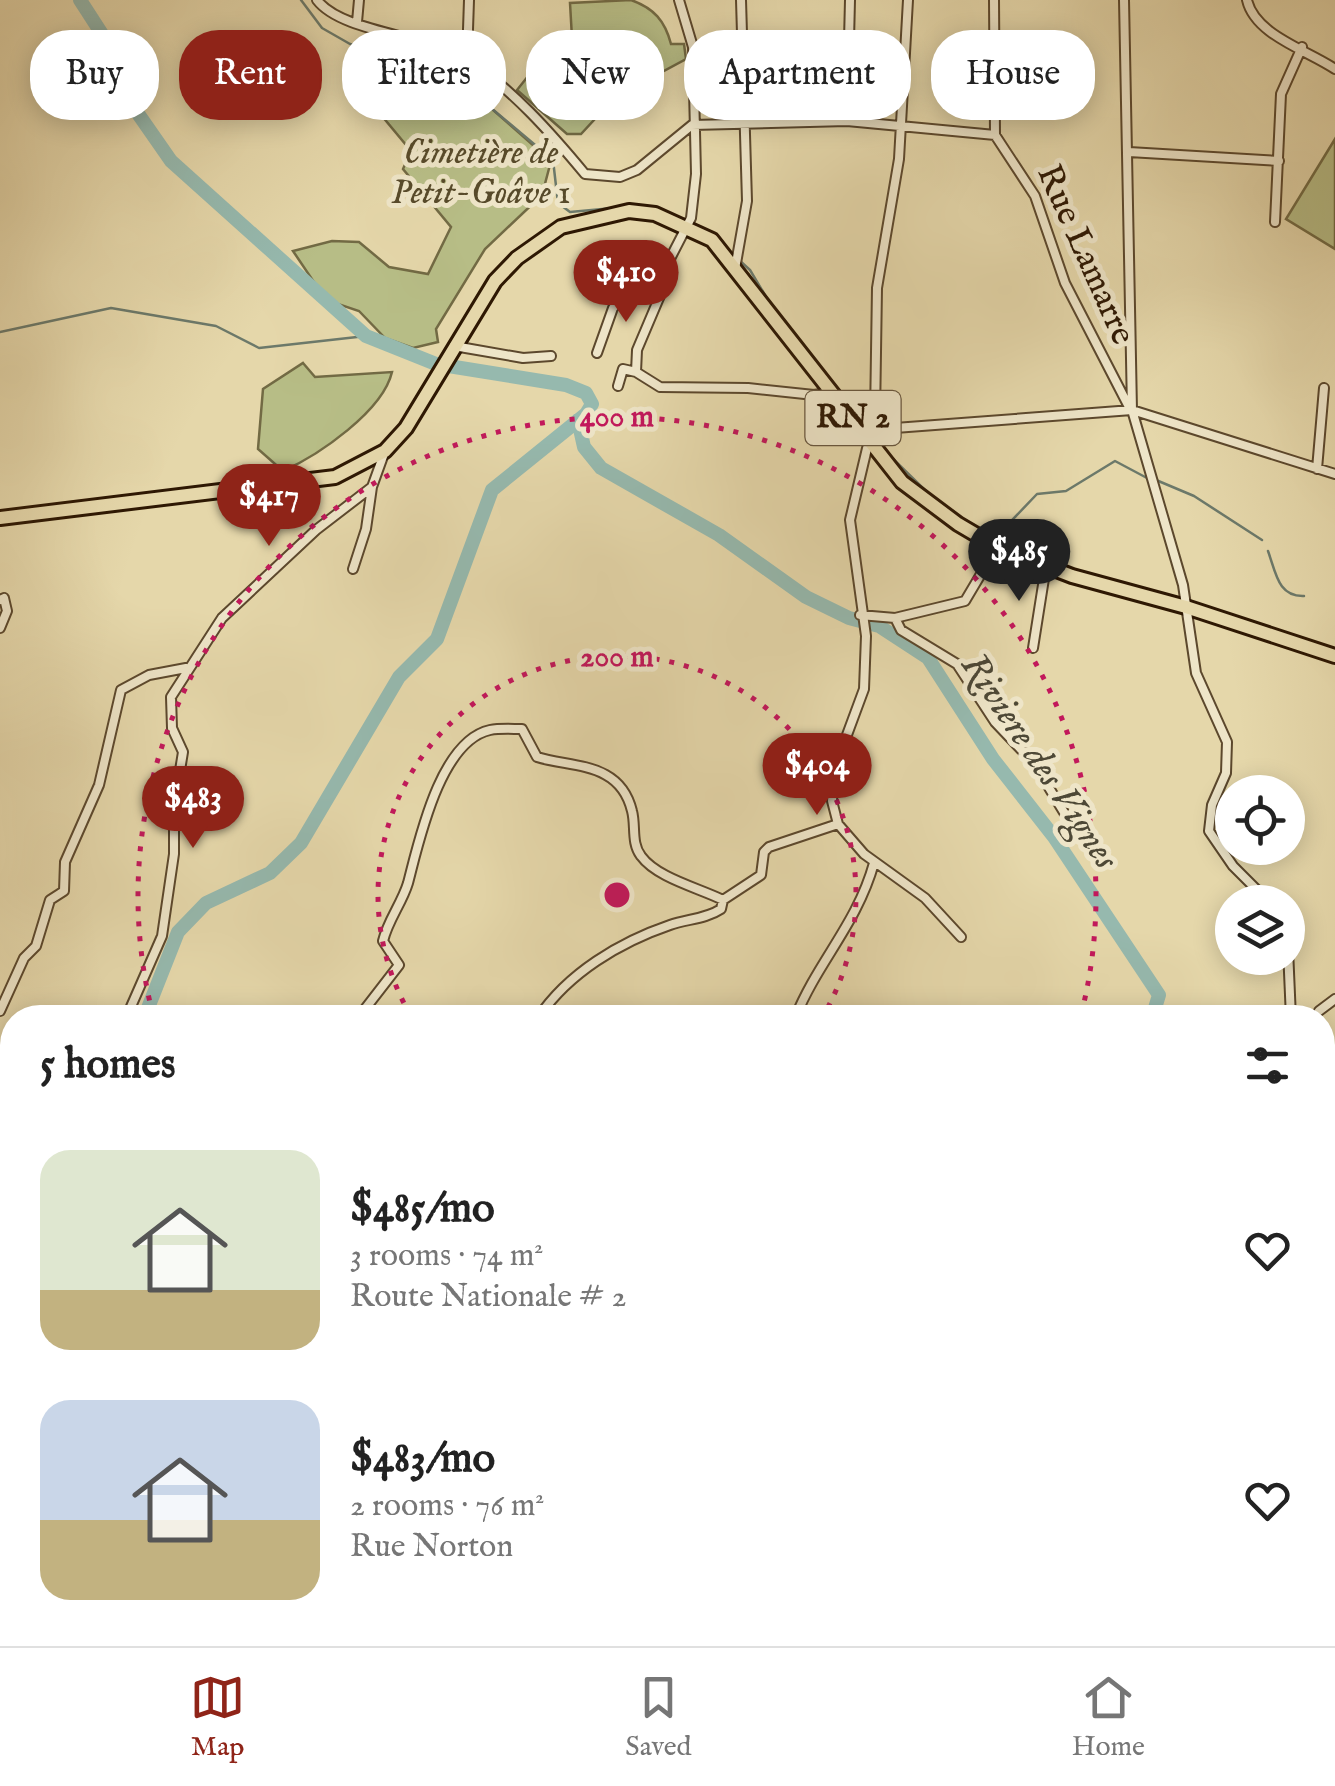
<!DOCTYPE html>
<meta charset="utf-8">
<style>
:root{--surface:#fff;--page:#f2f2f2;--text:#222;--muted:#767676;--line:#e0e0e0;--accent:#8f2418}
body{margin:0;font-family:"IM FELL English",serif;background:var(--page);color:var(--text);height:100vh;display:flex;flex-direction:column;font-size:38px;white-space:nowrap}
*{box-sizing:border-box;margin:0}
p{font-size:32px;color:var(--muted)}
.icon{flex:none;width:55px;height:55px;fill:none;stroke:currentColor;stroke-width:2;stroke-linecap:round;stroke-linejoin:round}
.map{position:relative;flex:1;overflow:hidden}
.panel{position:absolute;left:0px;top:1005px;width:1335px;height:642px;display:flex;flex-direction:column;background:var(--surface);border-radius:40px 40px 0 0;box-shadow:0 5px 25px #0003}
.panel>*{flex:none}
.guide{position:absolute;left:30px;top:30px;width:1275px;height:90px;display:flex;gap:20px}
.controls{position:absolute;left:1215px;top:775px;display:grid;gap:20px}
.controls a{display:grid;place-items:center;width:90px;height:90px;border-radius:50%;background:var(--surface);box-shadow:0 5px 25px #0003;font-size:50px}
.price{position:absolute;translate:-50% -85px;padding:0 22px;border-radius:35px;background:var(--accent);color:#fff;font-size:32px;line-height:65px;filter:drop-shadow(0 2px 5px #0008)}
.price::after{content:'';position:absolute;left:50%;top:60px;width:30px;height:22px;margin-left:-15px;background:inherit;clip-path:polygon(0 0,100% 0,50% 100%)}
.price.current{background:#222;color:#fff}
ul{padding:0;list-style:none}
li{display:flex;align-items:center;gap:30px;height:250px;padding:0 40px}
li span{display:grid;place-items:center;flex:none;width:280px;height:200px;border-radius:30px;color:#555}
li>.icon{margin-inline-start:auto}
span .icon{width:120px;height:120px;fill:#fffc;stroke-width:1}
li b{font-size:42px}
h2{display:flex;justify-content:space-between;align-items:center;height:120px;padding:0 40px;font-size:42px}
.tag{padding:0 35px;border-radius:40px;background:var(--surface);box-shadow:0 5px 25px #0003;font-size:35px;line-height:90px}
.tag.current{background:var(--accent);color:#fff}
.dock{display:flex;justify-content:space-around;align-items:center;height:140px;border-top:2px solid var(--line);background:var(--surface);font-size:28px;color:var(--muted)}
.dock a{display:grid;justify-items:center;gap:5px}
.dock .current{color:var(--accent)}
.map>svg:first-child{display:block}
</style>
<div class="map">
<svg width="1335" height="1646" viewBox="0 0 1335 1646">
<rect width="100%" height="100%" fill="#e5d7aa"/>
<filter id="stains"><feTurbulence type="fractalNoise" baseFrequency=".002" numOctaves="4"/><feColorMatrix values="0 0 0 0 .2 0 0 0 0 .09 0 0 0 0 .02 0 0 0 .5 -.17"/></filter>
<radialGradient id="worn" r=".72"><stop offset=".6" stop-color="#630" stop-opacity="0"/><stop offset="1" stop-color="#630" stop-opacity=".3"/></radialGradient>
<path fill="#b7bd86" stroke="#726a44" stroke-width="2.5" d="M631,0C654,8 665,21 671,44H684L686,59L651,78L652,87L619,93L581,134H567L517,90L544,56L560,50L572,38L570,3Z
M421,77L459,80L551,161L542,195L485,249L436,329L438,342L413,348L385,338L359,311L326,300L293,251L332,241L359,242L389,267L428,274L451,227L403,169L411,151L382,116L392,94Z
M1335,139V249L1286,219Z
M303,363L315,377L392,372C383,411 319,455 283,471L258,449L263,389Z"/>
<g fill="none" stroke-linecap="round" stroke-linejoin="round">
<path stroke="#6c796a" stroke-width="2.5" d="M301,0L322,28L350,44L406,58L472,92L553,160L558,203L570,212L635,206
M727,249L750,270L771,305
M0,332L111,308L216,326L259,348L366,336
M825,374L851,403
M889,455L930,495
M1156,480L1194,496L1262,540
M952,512L995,538L1037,494L1066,491L1115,461L1147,478
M1268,551C1276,573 1278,597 1304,596"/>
<path stroke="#96b9ae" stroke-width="14" d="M80,0L111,48L132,105L171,161L366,336L436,364L566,385L586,393L592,404L586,414L492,490L437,639L399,677L301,843L270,873L206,903L178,932L146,1013L137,1018
M578,420L584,447L601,468L719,535L806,597L849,618L879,626L928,658L993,759L1054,837L1159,995L1152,1018
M0,1130L12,1113
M1184,1635L1188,1646"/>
<defs>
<path id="minor" d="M317,0C342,33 429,35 468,60C512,89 551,133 585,174L620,177L637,170L692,125L847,121L995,135
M994,0L995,135L1035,196L1065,283L1129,407
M1124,0L1132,410L1183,585L1196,673L1227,742L1226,773L1212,805L1209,831L1233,866L1269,902
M1247,0C1255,35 1307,50 1335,69
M357,22L359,0
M467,59L469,0
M847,121L850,0
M1129,152L1279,161
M1275,222L1281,94L1302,47
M735,269L747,201L741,0
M454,346L523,358L551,356
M597,353L613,308L643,277L657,284
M636,372L660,387L748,388L814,395L833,392
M618,386L623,369L636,372L637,350L662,291L657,284L691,218L696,174L693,47L679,0
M875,416L877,288L899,159L908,0
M855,421L875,416L895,428L1132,410L1335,474
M869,440L850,520L866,636L864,689L834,770L832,801L838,824L864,854L925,898L961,937
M1317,469L1324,388
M353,569L366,529L372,487
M0,600L4,598L7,611L0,628
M860,615L895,618L965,601L997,547
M895,618L901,630L957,664L995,722L1034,763L1068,819L1090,841
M1033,648L1046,566
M1288,949L1291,1018
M0,1011L24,958L36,946L50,900L64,891L65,862L99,785L121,690L149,675L186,668
M1319,1011L1335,999
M126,1018L162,936L174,854V807L183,752L172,728L171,697L222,618L316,530L372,487L385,451
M358,1018L399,965L383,941C388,920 402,903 408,883C419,841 440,741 490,730C500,728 512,729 522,729L537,757C572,768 620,761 632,811C636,826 631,843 641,856C657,878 699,888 723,900
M538,1018C568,973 620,942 670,925C687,919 706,919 721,909L723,900L761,875L764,852L769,847L838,824
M795,1018C818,961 857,924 874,863
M1322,1152L1335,1163
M0,1453L12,1434
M733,1635L735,1646
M697,1646L701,1635"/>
<path id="primary" d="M0,518L335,477L385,451L406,428L495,281L517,258L561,227L629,211L655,214L712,240L902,482L958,524L997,547L1072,576L1186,607L1335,656"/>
</defs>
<use href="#minor" stroke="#5c482d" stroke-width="12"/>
<use href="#primary" stroke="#2e1803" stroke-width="18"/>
<use href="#minor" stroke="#eee5c8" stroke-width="8"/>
<use href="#primary" stroke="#e5d7aa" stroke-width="12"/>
</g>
<g fill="none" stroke="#c2185b" stroke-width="5" stroke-dasharray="5 10">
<path d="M411 1016A239 239 0 1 1 823 1016"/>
<path d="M153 1015A479 479 0 1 1 1081 1015"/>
</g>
<g text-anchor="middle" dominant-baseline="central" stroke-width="10" stroke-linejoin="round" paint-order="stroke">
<rect fill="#eee5c8" stroke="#68563e" stroke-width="2.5" x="805.5" y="391" width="95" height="54" rx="8"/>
<g font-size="32" font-weight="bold" fill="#2e1803">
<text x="853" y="418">RN 2</text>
</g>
<g font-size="35" font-style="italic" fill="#574a2a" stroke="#eee5c8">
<text x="481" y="153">Cimetière de<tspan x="481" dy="40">Petit-Goâve 1</tspan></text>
</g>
<g font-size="35" fill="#2e1803" stroke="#eee5c8">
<text transform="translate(1085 255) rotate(66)">Rue Lamarre</text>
</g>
<g font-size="38" font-style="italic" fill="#4d4836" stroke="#eee5c8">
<text transform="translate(1039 762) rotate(56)">Riviere des Vignes</text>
</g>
</g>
<circle cx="617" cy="895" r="15" fill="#c2185b" stroke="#eee5c8" stroke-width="5"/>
<g font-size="30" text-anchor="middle" font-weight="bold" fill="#c2185b" stroke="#eee5c8" stroke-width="10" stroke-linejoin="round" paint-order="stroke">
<text x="617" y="426">400 m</text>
<text x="617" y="666">200 m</text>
</g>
<rect width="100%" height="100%" filter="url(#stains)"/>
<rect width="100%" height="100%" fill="url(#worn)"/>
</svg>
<div class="controls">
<a><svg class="icon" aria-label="locate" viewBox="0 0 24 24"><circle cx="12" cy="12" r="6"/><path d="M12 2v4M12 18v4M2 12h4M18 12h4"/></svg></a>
<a><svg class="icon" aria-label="layers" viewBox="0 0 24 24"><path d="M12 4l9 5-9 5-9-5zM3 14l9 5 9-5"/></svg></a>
</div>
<b class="price" style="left:626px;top:325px">$410</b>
<b class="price" style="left:269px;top:549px">$417</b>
<b class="price current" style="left:1019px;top:604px">$485</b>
<b class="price" style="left:817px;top:818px">$404</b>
<b class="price" style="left:193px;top:851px">$483</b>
<div class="guide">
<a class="tag">Buy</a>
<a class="tag current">Rent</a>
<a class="tag">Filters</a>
<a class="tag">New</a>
<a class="tag">Apartment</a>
<a class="tag">House</a>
</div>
<section class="panel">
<h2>5 homes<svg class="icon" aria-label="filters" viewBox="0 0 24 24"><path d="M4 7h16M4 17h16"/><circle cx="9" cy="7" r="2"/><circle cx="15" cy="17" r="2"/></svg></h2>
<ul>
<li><span style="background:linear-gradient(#dfe7d0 70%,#c2b280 0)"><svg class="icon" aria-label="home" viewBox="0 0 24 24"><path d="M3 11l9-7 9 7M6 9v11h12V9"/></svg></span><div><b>$485/mo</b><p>3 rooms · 74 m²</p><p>Route Nationale # 2</p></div><svg class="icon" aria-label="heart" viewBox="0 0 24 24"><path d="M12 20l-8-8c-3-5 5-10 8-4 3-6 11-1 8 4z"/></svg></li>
<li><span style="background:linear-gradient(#c9d6e8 60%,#c2b280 0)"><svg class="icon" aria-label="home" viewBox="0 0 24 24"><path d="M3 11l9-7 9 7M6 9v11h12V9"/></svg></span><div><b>$483/mo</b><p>2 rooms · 76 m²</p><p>Rue Norton</p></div><svg class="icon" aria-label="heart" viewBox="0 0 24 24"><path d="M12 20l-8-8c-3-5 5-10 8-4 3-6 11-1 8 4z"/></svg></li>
</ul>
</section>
</div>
<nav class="dock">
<a class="current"><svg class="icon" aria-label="map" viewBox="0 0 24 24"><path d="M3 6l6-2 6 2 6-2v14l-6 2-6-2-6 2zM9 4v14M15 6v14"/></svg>Map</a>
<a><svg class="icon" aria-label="saved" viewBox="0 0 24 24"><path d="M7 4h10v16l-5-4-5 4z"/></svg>Saved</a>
<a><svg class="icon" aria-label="home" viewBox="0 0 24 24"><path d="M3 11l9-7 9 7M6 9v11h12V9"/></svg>Home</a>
</nav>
